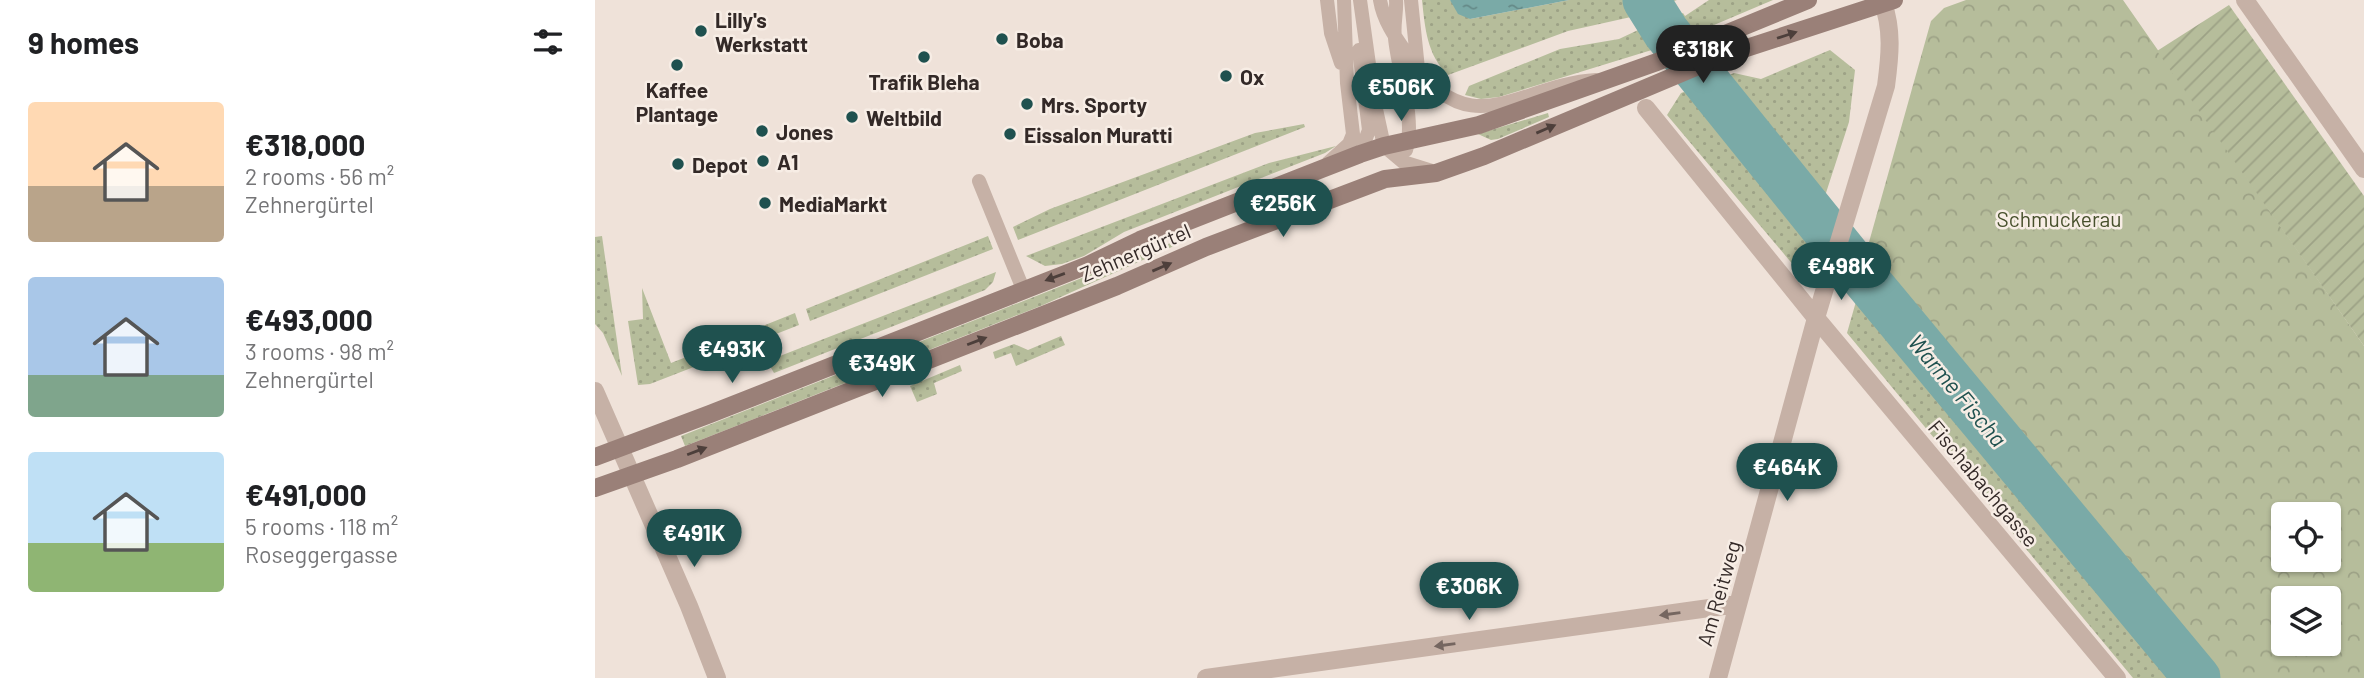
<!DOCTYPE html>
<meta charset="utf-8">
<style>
:root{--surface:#fff;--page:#f6f6f6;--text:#202124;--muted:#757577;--accent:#1f514f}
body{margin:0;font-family:Barlow,sans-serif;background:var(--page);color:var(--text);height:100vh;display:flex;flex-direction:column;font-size:26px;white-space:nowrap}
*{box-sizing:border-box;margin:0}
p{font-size:23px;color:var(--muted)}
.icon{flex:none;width:38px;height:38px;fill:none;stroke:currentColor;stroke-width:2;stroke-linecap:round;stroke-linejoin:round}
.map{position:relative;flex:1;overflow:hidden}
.panel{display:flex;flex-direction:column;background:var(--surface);width:595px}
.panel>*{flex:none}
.buttons{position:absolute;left:1676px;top:502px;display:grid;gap:14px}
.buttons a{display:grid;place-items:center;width:70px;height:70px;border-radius:7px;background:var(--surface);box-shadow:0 2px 5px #0004;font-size:35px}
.price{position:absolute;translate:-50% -60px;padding:0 16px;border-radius:24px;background:var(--accent);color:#fff;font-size:23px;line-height:46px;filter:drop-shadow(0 2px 4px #0008)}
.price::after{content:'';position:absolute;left:50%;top:42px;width:21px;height:16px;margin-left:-10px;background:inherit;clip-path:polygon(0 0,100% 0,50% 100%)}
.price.active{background:#222;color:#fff}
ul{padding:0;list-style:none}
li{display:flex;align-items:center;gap:21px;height:175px;padding:0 28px}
li span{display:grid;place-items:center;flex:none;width:196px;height:140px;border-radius:7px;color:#555}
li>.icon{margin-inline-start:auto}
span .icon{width:84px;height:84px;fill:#fffc;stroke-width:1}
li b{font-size:30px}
h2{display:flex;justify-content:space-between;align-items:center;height:84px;padding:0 28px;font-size:30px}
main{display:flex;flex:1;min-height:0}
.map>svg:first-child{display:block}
</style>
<main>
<section class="panel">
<h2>9 homes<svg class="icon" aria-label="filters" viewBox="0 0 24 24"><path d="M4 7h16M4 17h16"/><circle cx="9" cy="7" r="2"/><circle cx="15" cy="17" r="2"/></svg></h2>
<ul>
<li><span style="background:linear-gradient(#ffd9b3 60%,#b9a48a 0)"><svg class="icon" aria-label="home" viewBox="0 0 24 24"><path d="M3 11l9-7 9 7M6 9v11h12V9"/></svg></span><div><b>€318,000</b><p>2 rooms · 56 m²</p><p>Zehnergürtel</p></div></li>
<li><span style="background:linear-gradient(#a9c7e8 70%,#7fa58c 0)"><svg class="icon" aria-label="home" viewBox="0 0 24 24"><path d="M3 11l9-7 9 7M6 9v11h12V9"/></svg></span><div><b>€493,000</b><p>3 rooms · 98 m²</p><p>Zehnergürtel</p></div></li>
<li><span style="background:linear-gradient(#bfe0f5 65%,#8fb573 0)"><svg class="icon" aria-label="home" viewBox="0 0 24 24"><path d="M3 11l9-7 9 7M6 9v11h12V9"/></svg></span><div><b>€491,000</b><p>5 rooms · 118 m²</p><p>Roseggergasse</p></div></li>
</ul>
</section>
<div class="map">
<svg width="1769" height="678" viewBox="0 0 1769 678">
<defs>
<pattern id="grass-dots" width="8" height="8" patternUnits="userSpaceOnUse" patternTransform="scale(1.75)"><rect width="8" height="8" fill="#b6bd9b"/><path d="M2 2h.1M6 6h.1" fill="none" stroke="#9da286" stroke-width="1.8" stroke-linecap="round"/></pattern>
<pattern id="forest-firs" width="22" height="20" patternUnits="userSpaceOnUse" patternTransform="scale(1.75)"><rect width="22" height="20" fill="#b6bd9b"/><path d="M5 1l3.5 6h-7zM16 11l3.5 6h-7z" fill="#9da286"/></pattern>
<pattern id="park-crowns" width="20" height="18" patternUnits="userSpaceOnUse" patternTransform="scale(1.75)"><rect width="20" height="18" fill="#b6bd9b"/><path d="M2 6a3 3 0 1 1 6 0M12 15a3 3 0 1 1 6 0" fill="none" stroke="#9da286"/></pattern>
<pattern id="garden-furrows" width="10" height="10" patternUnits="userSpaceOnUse" patternTransform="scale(1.75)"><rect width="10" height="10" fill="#b6bd9b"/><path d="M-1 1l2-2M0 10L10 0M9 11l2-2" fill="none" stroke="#9da286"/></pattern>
<pattern id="water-ripples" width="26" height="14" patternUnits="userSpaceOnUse" patternTransform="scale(1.75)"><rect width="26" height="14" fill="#7aaaa7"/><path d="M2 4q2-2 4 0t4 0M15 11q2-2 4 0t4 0" fill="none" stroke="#658a88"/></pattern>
</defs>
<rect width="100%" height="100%" fill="#efe2d9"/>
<path fill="url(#grass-dots)" d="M827,0H855L875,19L974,0H1082L1036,17L973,31L853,75C832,55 830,28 827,0Z
M1114,0H1178L1086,39L1071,19L1088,13L1090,16Z
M1058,23L1073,45L904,97L886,99L870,95L874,86L965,49L1024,39Z
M1235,50L1260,70L1254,122L1205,273L1072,115L1086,93L1139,73L1166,79Z
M953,113L954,117L903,139L896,140L883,134Z
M709,124L710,127L423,240L418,227L455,209L660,133Z
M741,146L730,153L529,232L489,256L467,264L450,266L431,256L674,163Z
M7,236L27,376L8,333L0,324V237Z
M393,236L398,249L215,321L211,309Z
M578,242L579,246L448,305L90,446L86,436Z
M401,272L398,282L390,290L179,373L172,361Z
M47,288L76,363L104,352L109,363L55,384L43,385L33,321L48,319Z
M1262,298L1577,678H1538L1252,333Z
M200,313L204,325L120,358L116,347Z
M466,336L470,345L421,366L416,353L400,359L398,352L419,344L433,350Z
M365,365L367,371L339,383L342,394L322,402L315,386Z"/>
<path fill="url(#forest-firs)" d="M1269,260L1616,678H1577L1262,298Z"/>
<path fill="url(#park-crowns)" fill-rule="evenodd" d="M1371,0H1528L1769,346V678H1616L1269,260L1336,21L1349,8ZM1689,514H1734V560H1689ZM1689,598H1734V644H1689Z"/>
<path fill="url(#garden-furrows)" d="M1634,5L1769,196V346L1562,51Z"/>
<path fill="url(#water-ripples)" d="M855,0H974L875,19L863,14Z"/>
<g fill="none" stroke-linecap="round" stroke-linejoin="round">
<path stroke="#7aaaa7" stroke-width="47" d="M1051,0L1071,32L1267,275L1602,678"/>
<path stroke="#c6b1a6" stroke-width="14" d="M732,0L736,33L746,63
M765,0L779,100L789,146L808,162L840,172
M785,0C789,24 804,42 817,61C876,147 926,84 1001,80
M801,0C802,13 798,25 800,38C803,71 821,119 811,150
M816,0L823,69
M764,50L774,130L765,154
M733,163L754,144L758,134L752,83L749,0
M384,181L428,289"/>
<path stroke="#c6b1a6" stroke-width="18" d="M1650,0L1769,169
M1051,108L1221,318L1522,678
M0,391L94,606L122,678
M611,678L1143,604
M1123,678L1221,318L1291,86C1295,56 1298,29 1287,0"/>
<path stroke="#9a8078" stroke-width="18" d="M0,457L115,414L493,265L545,240L765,154L789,146L884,125L1062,62L1213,0
M0,488L82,459L522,286L611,247L790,179L841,173L889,156L1127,56L1299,0"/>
</g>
<defs><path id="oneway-solid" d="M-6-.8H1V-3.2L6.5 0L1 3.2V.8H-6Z" transform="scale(1.75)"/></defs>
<g fill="#4d3f3b">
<use href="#oneway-solid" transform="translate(1192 35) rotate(-18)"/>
<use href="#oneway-solid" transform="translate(951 129) rotate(-23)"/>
<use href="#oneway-solid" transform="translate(567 267) rotate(-23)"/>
<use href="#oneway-solid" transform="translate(460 277) rotate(160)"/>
<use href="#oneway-solid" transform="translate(382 341) rotate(-21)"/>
<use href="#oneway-solid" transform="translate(102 451) rotate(-21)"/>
</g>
<g fill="#756660">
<use href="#oneway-solid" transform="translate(1075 614) rotate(172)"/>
<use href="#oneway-solid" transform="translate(850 645) rotate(172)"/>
</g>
<g fill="#1f514f" stroke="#f7ede5" stroke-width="2.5">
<circle cx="106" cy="31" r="7"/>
<circle cx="407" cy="39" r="7"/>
<circle cx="329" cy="57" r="7"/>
<circle cx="82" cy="65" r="7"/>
<circle cx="631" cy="76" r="7"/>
<circle cx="432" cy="104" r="7"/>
<circle cx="257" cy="117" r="7"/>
<circle cx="167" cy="131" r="7"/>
<circle cx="415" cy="134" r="7"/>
<circle cx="168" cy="161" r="7"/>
<circle cx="83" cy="164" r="7"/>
<circle cx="170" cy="203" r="7"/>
</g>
<g text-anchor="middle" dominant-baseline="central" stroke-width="5" stroke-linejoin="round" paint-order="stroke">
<g font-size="21" font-weight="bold" fill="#332927" stroke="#f7ede5" text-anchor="start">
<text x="120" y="19">Lilly's<tspan x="120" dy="24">Werkstatt</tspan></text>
<text x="421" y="39">Boba</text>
<text x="645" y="76">Ox</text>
<text x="329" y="81" text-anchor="middle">Trafik Bleha</text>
<text x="82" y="89" text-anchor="middle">Kaffee<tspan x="82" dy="24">Plantage</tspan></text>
<text x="446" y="104">Mrs. Sporty</text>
<text x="271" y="117">Weltbild</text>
<text x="181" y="131">Jones</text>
<text x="429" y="134">Eissalon Muratti</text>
<text x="182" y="161">A1</text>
<text x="97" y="164">Depot</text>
<text x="184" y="203">MediaMarkt</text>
</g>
<g font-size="21" fill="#47502c" stroke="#f7ede5">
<text x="1464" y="218">Schmuckerau</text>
</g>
<g font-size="21" fill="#332927" stroke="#f7ede5">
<text transform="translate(540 252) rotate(-23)">Zehnergürtel</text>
<text transform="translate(1389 483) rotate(50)">Fischabachgasse</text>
<text transform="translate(1123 593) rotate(-74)">Am Reitweg</text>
</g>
<g font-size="23" font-style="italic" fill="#1f514f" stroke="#f7ede5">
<text transform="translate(1363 390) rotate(50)">Warme Fischa</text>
</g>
</g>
</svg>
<div class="buttons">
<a><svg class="icon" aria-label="locate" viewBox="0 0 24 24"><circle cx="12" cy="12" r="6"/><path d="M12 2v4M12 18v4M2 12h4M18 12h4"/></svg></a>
<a><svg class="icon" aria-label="layers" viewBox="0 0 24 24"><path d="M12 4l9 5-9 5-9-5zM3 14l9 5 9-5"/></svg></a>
</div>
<b class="price active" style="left:1108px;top:85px">€318K</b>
<b class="price" style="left:806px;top:123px">€506K</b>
<b class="price" style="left:688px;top:239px">€256K</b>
<b class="price" style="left:1246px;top:302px">€498K</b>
<b class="price" style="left:137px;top:385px">€493K</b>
<b class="price" style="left:287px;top:399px">€349K</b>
<b class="price" style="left:1192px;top:503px">€464K</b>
<b class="price" style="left:99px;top:569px">€491K</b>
<b class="price" style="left:874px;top:622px">€306K</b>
</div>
</main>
